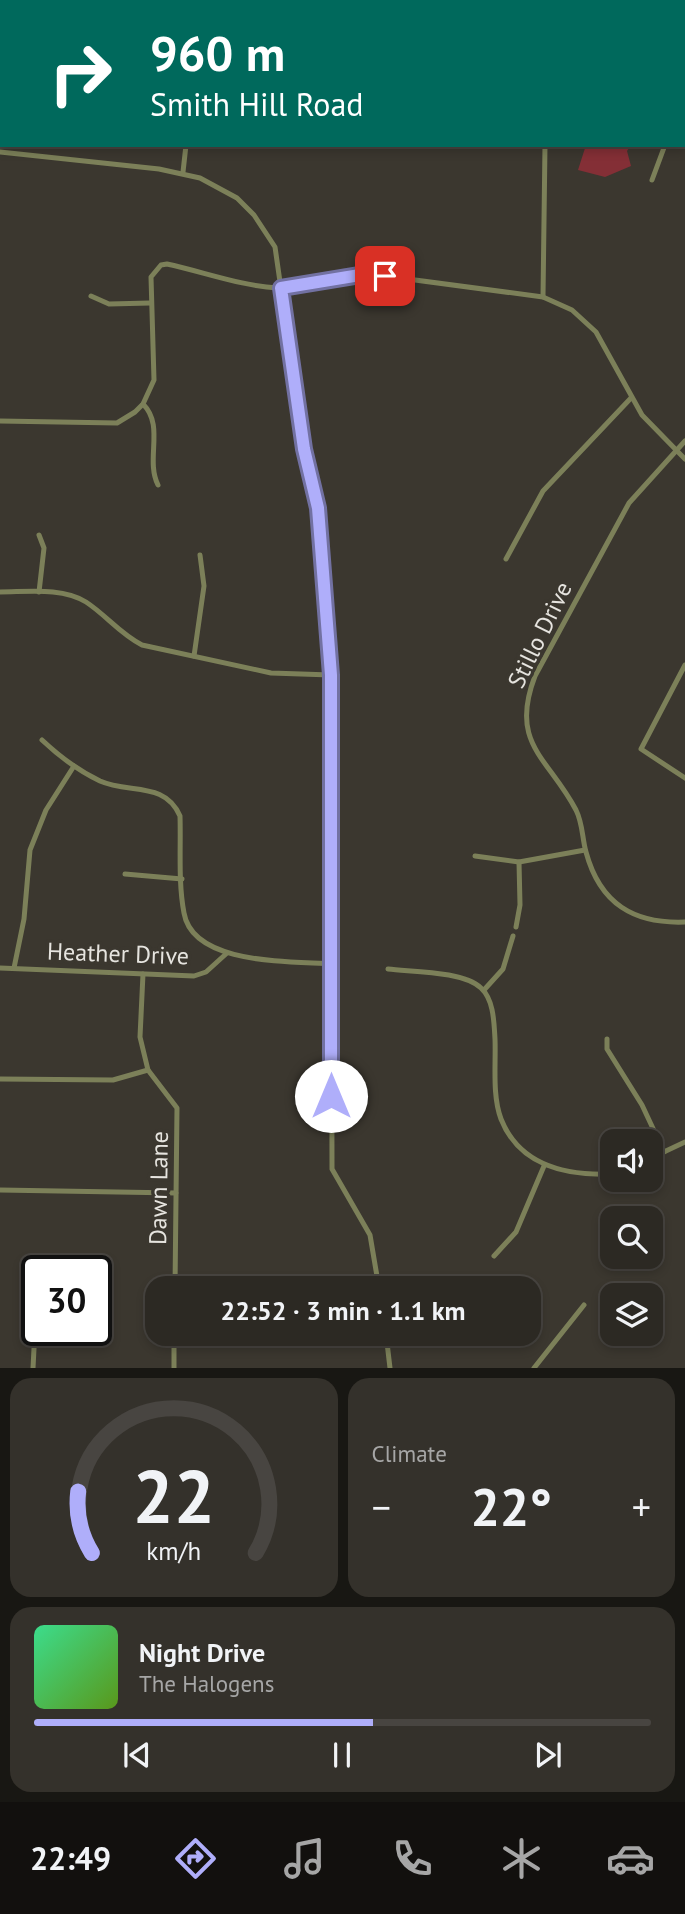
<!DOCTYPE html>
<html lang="en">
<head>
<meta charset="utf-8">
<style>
	:root { --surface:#2c2923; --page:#34312b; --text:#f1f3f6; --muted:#a6a6a6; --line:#484541; --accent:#afaefa }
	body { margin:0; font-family:"PT Sans",sans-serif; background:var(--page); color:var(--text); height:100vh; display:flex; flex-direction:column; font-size:26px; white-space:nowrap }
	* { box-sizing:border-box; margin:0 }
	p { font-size:23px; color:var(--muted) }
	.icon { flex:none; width:38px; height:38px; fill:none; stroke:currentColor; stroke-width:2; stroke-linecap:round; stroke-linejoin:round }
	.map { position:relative; height:1368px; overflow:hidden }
	.drawer { display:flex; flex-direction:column; gap:10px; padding:10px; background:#181713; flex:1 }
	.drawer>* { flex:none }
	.banner { position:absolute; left:0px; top:0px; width:686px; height:147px; box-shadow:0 4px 10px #0003,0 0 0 2px var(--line); background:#00695c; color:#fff; overflow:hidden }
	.controls { position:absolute; left:600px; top:1129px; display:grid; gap:14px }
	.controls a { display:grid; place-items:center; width:63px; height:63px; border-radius:14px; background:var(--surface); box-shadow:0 4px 10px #0003,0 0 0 2px var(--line); font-size:35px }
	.speed { position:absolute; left:21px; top:1255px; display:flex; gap:14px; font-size:35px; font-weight:700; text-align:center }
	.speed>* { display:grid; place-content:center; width:91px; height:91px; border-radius:50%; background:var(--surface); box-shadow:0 4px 10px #0003,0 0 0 2px var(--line); line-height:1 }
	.speed .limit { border:4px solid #111; border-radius:10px; background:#fff; color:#111 }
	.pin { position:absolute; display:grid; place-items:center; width:60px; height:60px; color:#fff; margin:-30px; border-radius:14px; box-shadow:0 4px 10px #0006 }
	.me { position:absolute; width:77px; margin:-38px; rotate:0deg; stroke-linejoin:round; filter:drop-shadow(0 0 5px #0008) }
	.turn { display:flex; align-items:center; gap:24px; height:147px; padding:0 35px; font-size:32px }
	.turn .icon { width:91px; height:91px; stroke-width:2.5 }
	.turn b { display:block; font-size:49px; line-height:60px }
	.big { font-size:52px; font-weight:700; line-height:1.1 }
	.drawer .widget { flex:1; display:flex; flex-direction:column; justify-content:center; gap:10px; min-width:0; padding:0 24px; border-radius:21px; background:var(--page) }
	.drawer .dial { align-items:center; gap:0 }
	.dial svg { height:182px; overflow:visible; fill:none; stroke:var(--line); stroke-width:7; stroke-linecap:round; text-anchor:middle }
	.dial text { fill:var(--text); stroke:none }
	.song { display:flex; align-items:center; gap:21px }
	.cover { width:84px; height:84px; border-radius:10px; background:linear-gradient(135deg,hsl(150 70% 55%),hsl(90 70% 35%)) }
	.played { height:7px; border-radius:4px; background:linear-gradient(90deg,var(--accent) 55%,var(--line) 55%) }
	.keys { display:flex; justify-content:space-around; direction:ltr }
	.heat { display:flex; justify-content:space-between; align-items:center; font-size:38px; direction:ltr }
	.drawer .tiles { flex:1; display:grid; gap:10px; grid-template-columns:1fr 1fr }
	.widget:last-child { grid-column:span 2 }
	.trip { position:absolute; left:145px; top:1276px; width:396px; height:70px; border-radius:21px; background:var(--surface); box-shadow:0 4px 10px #0003,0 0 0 2px var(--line); font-weight:700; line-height:70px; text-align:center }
	.tabs { display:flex; height:112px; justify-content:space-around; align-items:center; background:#12100e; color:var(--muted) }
	.tabs .icon { width:49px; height:49px }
	.tabs .selected { color:var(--accent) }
	.tabs b { font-size:32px; color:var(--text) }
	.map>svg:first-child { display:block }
	.green { fill:#842f36 }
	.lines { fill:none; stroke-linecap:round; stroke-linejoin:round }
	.minor { stroke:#7c8059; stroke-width:5 }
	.route-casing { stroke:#7271a2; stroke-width:18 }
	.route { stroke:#afaefa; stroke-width:12 }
	.labels { text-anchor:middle; stroke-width:7; stroke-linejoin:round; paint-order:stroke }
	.street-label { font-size:24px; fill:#e6e4df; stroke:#3b372f }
</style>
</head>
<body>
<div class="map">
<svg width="685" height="1368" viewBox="0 0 685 1368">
	<rect width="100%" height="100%" fill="#3b372f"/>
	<polygon class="green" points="586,145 631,145 627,151 631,166 605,177 578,170"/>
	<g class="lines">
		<g class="minor">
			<polyline points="39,2 39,0"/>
			<polyline points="272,2 272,0"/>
			<polyline points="547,2 547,0"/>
			<polyline points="679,2 679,0"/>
			<polyline points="0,109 2,104"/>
			<polyline points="684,112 685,112"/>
			<polyline points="0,152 159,169 200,178 237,198 254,215 275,247 304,449 318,508 331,675 332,1169 370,1235 379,1288"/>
			<polyline points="183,172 186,145"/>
			<polyline points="652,180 665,145"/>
			<polyline points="91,296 109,304 150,303"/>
			<polyline points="543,297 545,145"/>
			<path d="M143,404c22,22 2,55 15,81"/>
			<path d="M0,421l117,2 18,-11 8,-8 11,-24 -3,-103 10,-12 6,-1c37,8 74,22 111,24 35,1 71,-13 107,-12l158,21 29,13 24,22 46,83 43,44"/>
			<path d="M685,441l-56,62 -94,173c-26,68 13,81 41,134 7,14 6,28 10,42 14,52 48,72 99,70"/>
			<polyline points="506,559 543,491 631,398"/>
			<path d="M0,592c27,0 62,-5 86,10 20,13 34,32 56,43l129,28 60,2"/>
			<polyline points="39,592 44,548 39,535"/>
			<polyline points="194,656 204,586 200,555"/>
			<polyline points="685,665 641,749 685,778"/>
			<path d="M42,740c18,17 35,30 58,41 29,13 65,0 80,35 1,31 -2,66 4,97 9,53 110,48 149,51"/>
			<polyline points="475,856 519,862 585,850"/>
			<polyline points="125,874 182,879"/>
			<polyline points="516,927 520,905 519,862"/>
			<polyline points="0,968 194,976 206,972 227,953"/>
			<polyline points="14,968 24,919 30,850 46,810 74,766"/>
			<path d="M388,969c25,3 75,2 93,19 13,12 13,35 14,51 1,25 -3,56 6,80 19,48 66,57 111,55"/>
			<polyline points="143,974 140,1037 148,1070 177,1108 175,1288"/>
			<polyline points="484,990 503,969 513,936"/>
			<polyline points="607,1039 607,1049 642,1105 664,1152"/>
			<polyline points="0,1079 113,1080 148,1070"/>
			<polyline points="651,1158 685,1142"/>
			<polyline points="0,1190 176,1193"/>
			<polyline points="494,1256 516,1232 544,1166"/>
			<polyline points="386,1334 390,1368"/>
			<polyline points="33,1368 36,1310"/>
			<polyline points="174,1368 174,1334"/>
			<polyline points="534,1368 584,1305"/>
		</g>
	</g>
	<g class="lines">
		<g class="route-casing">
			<polyline id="route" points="331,1096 331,675 318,508 304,449 281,288 360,275 385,276"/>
		</g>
		<use href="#route" class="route"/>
	</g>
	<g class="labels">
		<g class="street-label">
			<text transform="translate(540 635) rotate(-64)" y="8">Stillo Drive</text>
			<text transform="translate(118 954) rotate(2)" y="8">Heather Drive</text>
			<text transform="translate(159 1188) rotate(-89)" y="8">Dawn Lane</text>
		</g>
	</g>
</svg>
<div class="controls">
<a><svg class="icon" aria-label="sound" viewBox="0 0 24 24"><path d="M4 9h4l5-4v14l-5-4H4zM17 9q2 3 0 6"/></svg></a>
<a><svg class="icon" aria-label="search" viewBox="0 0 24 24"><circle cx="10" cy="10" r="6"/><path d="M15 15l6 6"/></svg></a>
<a><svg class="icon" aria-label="layers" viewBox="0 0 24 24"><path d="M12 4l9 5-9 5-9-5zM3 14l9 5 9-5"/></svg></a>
</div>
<div class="speed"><div class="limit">30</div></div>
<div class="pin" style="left:385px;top:276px;background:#d93025"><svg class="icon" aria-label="arrive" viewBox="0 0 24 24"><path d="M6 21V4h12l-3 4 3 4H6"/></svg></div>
<svg class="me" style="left:331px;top:1096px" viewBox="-20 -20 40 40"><circle r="19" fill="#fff"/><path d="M0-13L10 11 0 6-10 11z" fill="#afaefa"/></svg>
<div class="trip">22:52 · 3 min · 1.1 km</div>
<div class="banner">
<div class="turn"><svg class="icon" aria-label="right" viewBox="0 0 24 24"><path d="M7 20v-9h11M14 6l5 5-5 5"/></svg><div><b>960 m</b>Smith Hill Road</div></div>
</div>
</div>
<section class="drawer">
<div class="tiles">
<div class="widget dial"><svg viewBox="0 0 100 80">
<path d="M14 69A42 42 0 1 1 86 69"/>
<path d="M14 69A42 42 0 0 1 8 42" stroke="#afaefa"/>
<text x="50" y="56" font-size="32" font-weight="700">22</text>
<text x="50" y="72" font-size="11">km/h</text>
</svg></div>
<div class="widget"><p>Climate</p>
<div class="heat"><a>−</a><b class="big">22°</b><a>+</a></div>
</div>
<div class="widget">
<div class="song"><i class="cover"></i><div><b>Night Drive</b><p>The Halogens</p></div></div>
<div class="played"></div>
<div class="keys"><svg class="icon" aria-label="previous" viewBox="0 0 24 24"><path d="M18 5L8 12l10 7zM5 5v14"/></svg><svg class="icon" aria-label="pause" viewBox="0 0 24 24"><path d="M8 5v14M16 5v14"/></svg><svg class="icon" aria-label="next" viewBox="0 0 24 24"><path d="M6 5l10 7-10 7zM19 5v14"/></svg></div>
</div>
</div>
</section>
<nav class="tabs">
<b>22:49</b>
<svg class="icon selected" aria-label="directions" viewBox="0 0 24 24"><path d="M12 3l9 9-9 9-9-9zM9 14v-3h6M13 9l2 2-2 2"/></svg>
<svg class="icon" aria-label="music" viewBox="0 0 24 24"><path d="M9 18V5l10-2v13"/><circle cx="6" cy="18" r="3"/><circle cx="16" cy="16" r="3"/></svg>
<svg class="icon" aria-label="phone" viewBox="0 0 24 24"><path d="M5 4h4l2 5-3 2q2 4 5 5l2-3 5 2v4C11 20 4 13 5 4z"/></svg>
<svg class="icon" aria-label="climate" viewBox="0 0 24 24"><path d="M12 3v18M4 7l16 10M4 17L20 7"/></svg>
<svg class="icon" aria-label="car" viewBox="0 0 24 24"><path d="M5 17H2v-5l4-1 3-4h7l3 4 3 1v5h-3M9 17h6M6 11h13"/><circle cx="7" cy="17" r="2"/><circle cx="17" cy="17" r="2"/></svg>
</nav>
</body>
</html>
